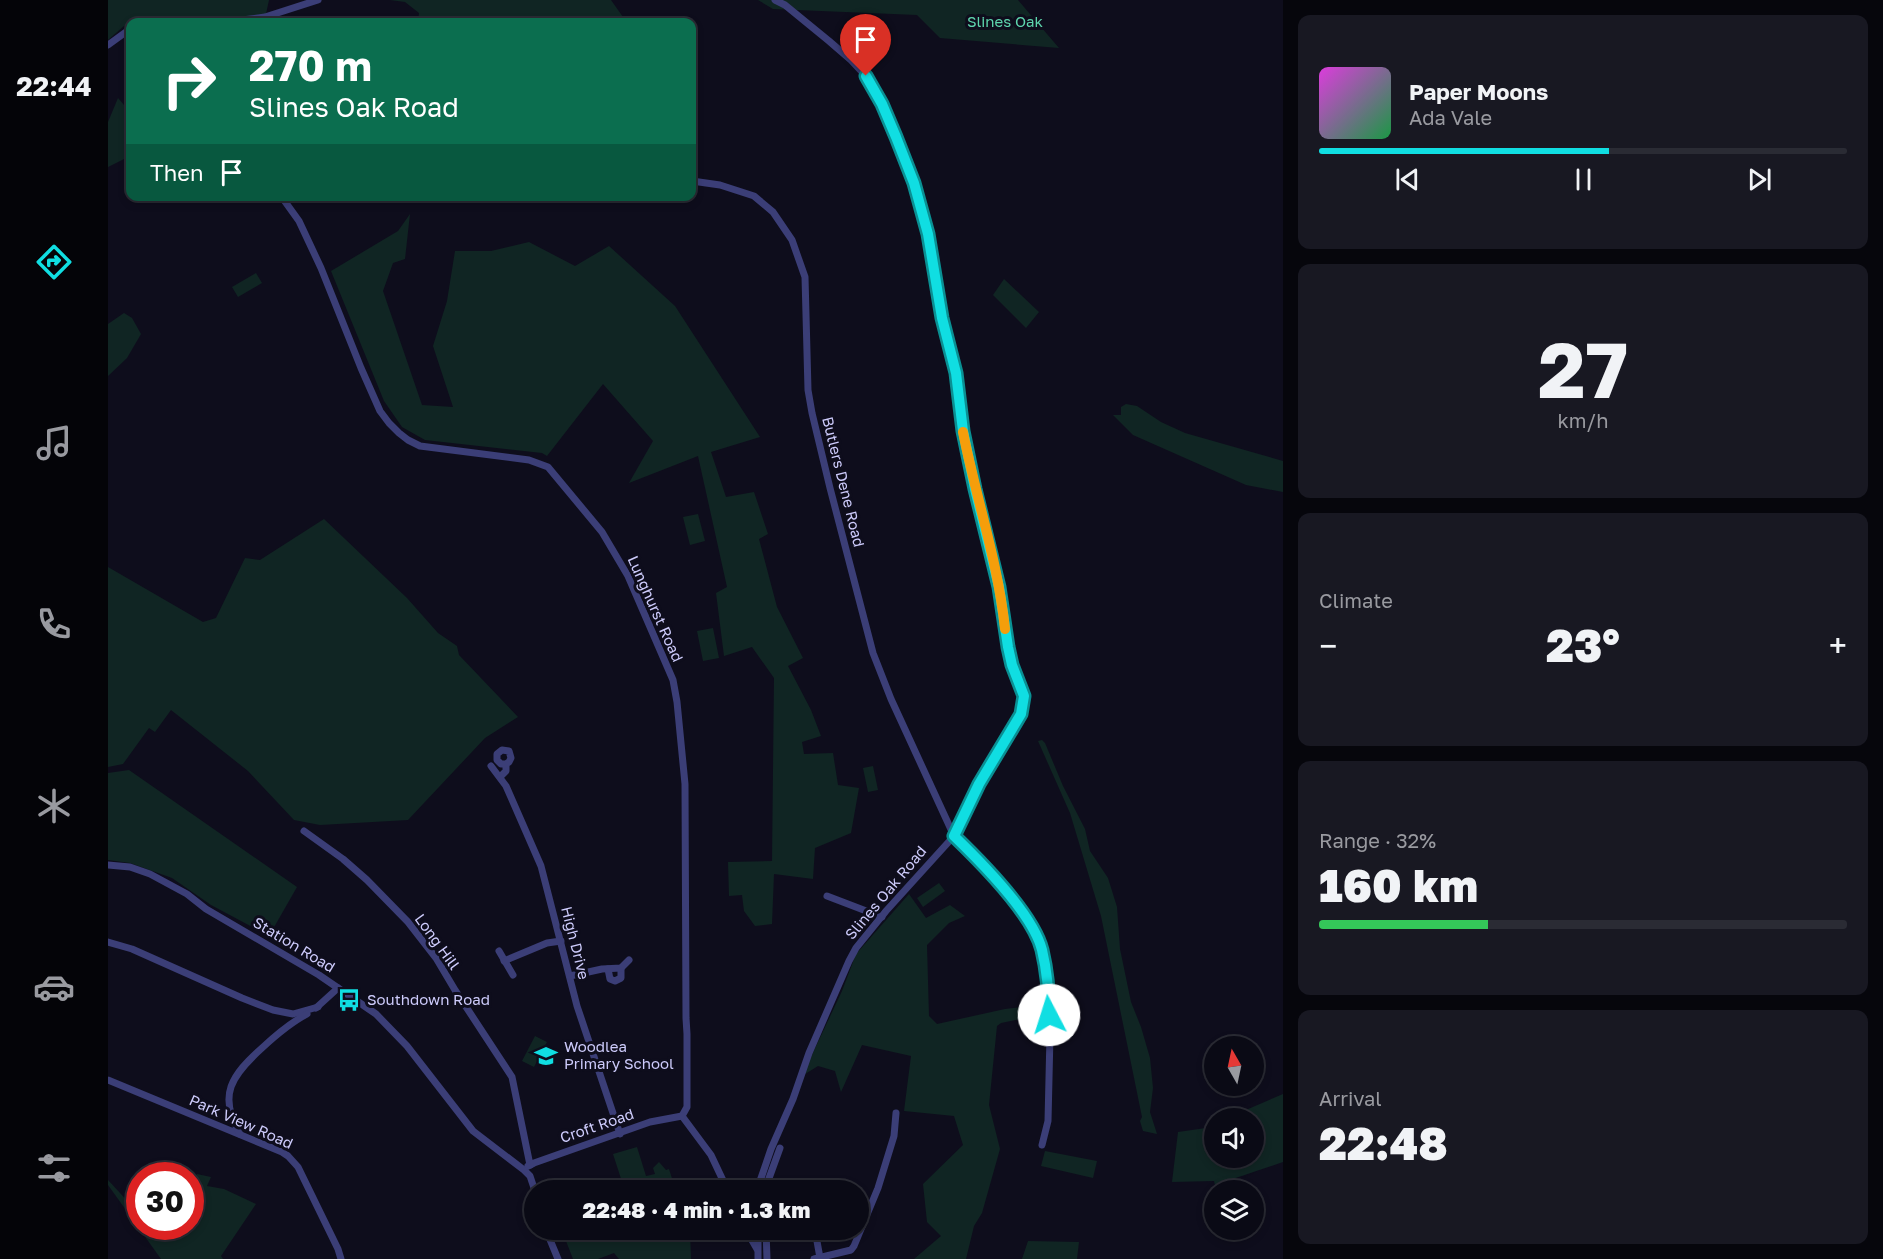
<!DOCTYPE html>
<html lang="en">
<head>
<meta charset="utf-8">
<style>
	:root { --surface:#0a0a15; --page:#181822; --text:#f1f3f6; --muted:#999aa0; --line:#2a2b34; --accent:#10dee2 }
	body { margin:0; font-family:"Golos Text",sans-serif; background:var(--page); color:var(--text); height:100vh; display:flex; flex-direction:column; font-size:22px; white-space:nowrap }
	* { box-sizing:border-box; margin:0 }
	p { font-size:20px; color:var(--muted) }
	.icon { flex:none; width:33px; height:33px; fill:none; stroke:currentColor; stroke-width:2; stroke-linecap:round; stroke-linejoin:round }
	.map { position:relative; flex:1; overflow:hidden }
	.side { display:flex; flex-direction:column; gap:15px; padding:15px; background:#06060c; width:600px }
	.side>* { flex:none }
	.top-card { position:absolute; left:18px; top:18px; width:570px; height:183px; border-radius:12px; box-shadow:0 3px 9px #0003,0 0 0 2px var(--line); background:#0b6e4f; color:#fff; overflow:hidden }
	.needle { width:39px; rotate:351deg }
	.tools { position:absolute; left:1096px; top:1036px; display:grid; gap:12px }
	.tools a { display:grid; place-items:center; width:60px; height:60px; border-radius:50%; background:var(--surface); box-shadow:0 3px 9px #0003,0 0 0 2px var(--line); font-size:30px }
	.speed { position:absolute; left:18px; top:1162px; display:flex; gap:12px; font-size:30px; font-weight:700; text-align:center }
	.speed>* { display:grid; place-content:center; width:78px; height:78px; border-radius:50%; background:var(--surface); box-shadow:0 3px 9px #0003,0 0 0 2px var(--line); line-height:1 }
	.speed .limit { border:9px solid #d22; background:#fff; color:#111 }
	.pin { position:absolute; display:grid; place-items:center; width:51px; height:51px; color:#fff; margin:-62px -26px; border-radius:50% 50% 50% 0; rotate:-45deg; box-shadow:0 0 6px #0007 }
	.pin .icon { rotate:45deg }
	.me { position:absolute; width:66px; margin:-33px; rotate:355deg; stroke-linejoin:round; filter:drop-shadow(0 0 4px #0008) }
	.turn { display:flex; align-items:center; gap:21px; height:126px; padding:0 24px; font-size:27px }
	.turn .icon { width:78px; height:78px; stroke-width:2.5 }
	.turn b { display:block; font-size:42px; line-height:51px }
	.then { display:flex; align-items:center; height:57px; padding:0 24px; background:#0003; gap:12px; font-size:22px }
	.big { font-size:45px; font-weight:800; line-height:1.1 }
	.side .tile { flex:1; display:flex; flex-direction:column; justify-content:center; gap:9px; min-width:0; padding:0 21px; border-radius:12px; background:var(--page) }
	.side .dial { align-items:center; gap:0 }
	.dial b { font-size:78px; line-height:1 }
	.song { display:flex; align-items:center; gap:18px }
	.cover { width:72px; height:72px; border-radius:9px; background:linear-gradient(135deg,hsl(300 70% 55%),hsl(140 70% 35%)) }
	.played { height:6px; border-radius:3px; background:linear-gradient(90deg,var(--accent) 55%,var(--line) 55%) }
	.keys { display:flex; justify-content:space-around; direction:ltr }
	.heat { display:flex; justify-content:space-between; align-items:center; font-size:33px; direction:ltr }
	.charge { height:9px; border-radius:4px; background:linear-gradient(90deg,#34c759 32%,var(--line) 0) }
	.trip { position:absolute; left:416px; top:1180px; width:345px; height:60px; border-radius:30px; background:var(--surface); box-shadow:0 3px 9px #0003,0 0 0 2px var(--line); font-weight:800; line-height:60px; text-align:center }
	main { display:flex; flex:1; min-height:0 }
	.menu { display:flex; flex-direction:column; width:108px; justify-content:space-around; align-items:center; background:#040408; color:var(--muted) }
	.menu .icon { width:42px; height:42px }
	.menu .active { color:var(--accent) }
	.menu b { font-size:27px; color:var(--text) }
	.map>svg:first-child { display:block }
	.green { fill:#102523 }
	.lines { fill:none; stroke-linecap:round; stroke-linejoin:round }
	.minor { stroke:#3b3e77; stroke-width:7 }
	.route-casing { stroke:#0a9093; stroke-width:15 }
	.route { stroke:#10dee2; stroke-width:10 }
	.slow { stroke:#f59e0b; stroke-width:10 }
	.labels { text-anchor:middle; stroke-width:6; stroke-linejoin:round; paint-order:stroke }
	.park-label { font-size:15px; fill:#5ed5ad; stroke:#0e0d1c }
	.street-label { font-size:15px; fill:#cdcbfb; stroke:#0e0d1c }
	.poi-label { font-size:15px; fill:#cdcbfb; stroke:#0e0d1c; text-anchor:start }
</style>
</head>
<body>
<main>
<nav class="menu">
<b>22:44</b>
<svg class="icon active" aria-label="directions" viewBox="0 0 24 24"><path d="M12 3l9 9-9 9-9-9zM9 14v-3h6M13 9l2 2-2 2"/></svg>
<svg class="icon" aria-label="music" viewBox="0 0 24 24"><path d="M9 18V5l10-2v13"/><circle cx="6" cy="18" r="3"/><circle cx="16" cy="16" r="3"/></svg>
<svg class="icon" aria-label="phone" viewBox="0 0 24 24"><path d="M5 4h4l2 5-3 2q2 4 5 5l2-3 5 2v4C11 20 4 13 5 4z"/></svg>
<svg class="icon" aria-label="climate" viewBox="0 0 24 24"><path d="M12 3v18M4 7l16 10M4 17L20 7"/></svg>
<svg class="icon" aria-label="car" viewBox="0 0 24 24"><path d="M5 17H2v-5l4-1 3-4h7l3 4 3 1v5h-3M9 17h6M6 11h13"/><circle cx="7" cy="17" r="2"/><circle cx="17" cy="17" r="2"/></svg>
<svg class="icon" aria-label="filters" viewBox="0 0 24 24"><path d="M4 7h16M4 17h16"/><circle cx="9" cy="7" r="2"/><circle cx="15" cy="17" r="2"/></svg>
</nav>
<div class="map">
<svg width="1175" height="1259" viewBox="0 0 1175 1259">
	<rect width="100%" height="100%" fill="#0e0d1c"/>
	<g class="green">
		<polygon points="0,0 161,0 158,14 121,19 52,18 22,22 22,24 16,26 0,40"/>
		<polygon points="282,0 503,0 515,17 516,22 310,22 311,13 297,2"/>
		<polygon points="650,0 910,0 951,48 832,38 809,15 665,9"/>
		<polygon points="10,98 22,112 22,156 0,167 0,122"/>
		<polygon points="302,214 297,259 285,263 275,291 314,405 345,407 325,346 339,301 347,251 383,251 421,242 467,266 501,246 567,306 652,437 603,452 618,497 646,492 660,534 651,539 669,607 695,658 680,666 703,710 713,736 694,742 696,754 725,753 730,785 751,788 743,833 707,848 705,879 666,874 664,924 647,926 636,911 634,895 621,896 620,862 664,861 666,678 644,647 616,656 608,593 619,587 590,456 521,483 545,441 495,384 439,456 434,453 317,440 294,427 276,401 223,271 290,231"/>
		<polygon points="148,273 154,283 130,297 124,287"/>
		<polygon points="896,279 931,312 918,328 885,295"/>
		<polygon points="16,313 24,318 33,334 19,358 0,376 0,324"/>
		<polygon points="1018,404 1029,406 1053,422 1077,433 1175,461 1175,492 1138,485 1025,435 1005,415 1013,415 1013,407"/>
		<polygon points="590,514 597,541 582,545 575,517"/>
		<polygon points="216,519 299,598 330,633 349,646 351,655 410,717 377,738 300,820 212,825 186,820 140,771 63,710 47,732 41,728 15,764 0,767 0,567 95,622 108,618 137,558 152,560"/>
		<polygon points="605,628 611,658 595,661 589,631"/>
		<polygon points="934,740 937,743 955,786 977,829 982,851 1000,878 1009,907 1012,949 1023,1002 1033,1027 1042,1058 1045,1088 1042,1112 1049,1134 1035,1131 1032,1121 1034,1117 993,916 962,813 930,741"/>
		<polygon points="765,766 770,790 760,792 755,768"/>
		<polygon points="21,770 189,887 161,936 103,905 64,878 22,863 0,860 0,773"/>
		<polygon points="831,883 837,891 815,907 809,898"/>
		<polygon points="801,894 818,918 842,905 857,916 841,923 819,945 821,1016 829,1024 897,1009 933,1005 933,1015 893,1023 889,1026 881,1105 892,1149 874,1213 866,1226 858,1259 806,1259 833,1236 819,1222 815,1184 855,1145 846,1116 796,1111 803,1056 754,1045 733,1092 727,1071 710,1066 694,1076 734,991 748,954"/>
		<polygon points="427,1036 439,1042 426,1067 414,1061"/>
		<polygon points="1175,1094 1175,1162 1107,1185 1106,1181 1064,1182 1070,1132 1098,1128 1107,1123 1107,1158 1146,1158 1146,1119 1117,1119"/>
		<polygon points="529,1147 538,1176 547,1174 545,1168 551,1162 558,1170 561,1169 568,1191 517,1191 505,1154"/>
		<polygon points="937,1151 989,1161 985,1178 933,1166"/>
		<path d="M89,1174l14,3 -4,9 17,3 32,15 -35,52 2,3h-62l-53,-74v-5c10,11 32,32 32,47h3l9,13 9,-13h29l1,-43z"/>
		<polygon points="488,1230 582,1230 583,1259 511,1259 506,1253 490,1259 465,1259 458,1241"/>
		<polygon points="920,1241 971,1242 969,1259 914,1259"/>
	</g>
	<g class="lines">
		<g class="minor">
			<polyline points="118,22 157,17 210,0"/>
			<polyline points="0,45 22,29"/>
			<polyline points="584,181 612,185 646,196 665,212 684,240 697,277 700,390 704,413 722,488 765,653 783,699 846,836 895,888 923,926 934,948 939,987 942,1035 940,1121 934,1145"/>
			<polyline points="173,196 191,221 213,268 253,368 272,411 281,423 291,433 300,440 312,446 421,460 440,467 494,532 520,576 565,680 569,702 577,784 578,1018 579,1034 579,1107 574,1116 603,1155 620,1191"/>
			<polyline points="383,766 398,786 433,866 469,1006 512,1134"/>
			<polyline points="392,777 398,771 398,764 401,762 403,758 401,751 394,750 389,754 389,760 393,764 398,764"/>
			<polyline points="196,831 235,859 259,880 300,922 328,958 347,990 404,1077 422,1165"/>
			<polyline points="0,865 22,867 42,874 79,894 98,909 211,975 268,1014 299,1046 365,1131 416,1170 422,1176 427,1191"/>
			<polyline points="719,896 774,917"/>
			<polyline points="0,942 24,949 134,998 165,1010 185,1014 210,1007"/>
			<polyline points="391,951 405,975"/>
			<polyline points="396,961 439,943 453,941"/>
			<polyline points="500,969 502,979 507,981 513,978 513,968"/>
			<polyline points="462,976 494,969 513,968 521,960"/>
			<polyline points="208,1008 230,988"/>
			<polyline points="0,1080 174,1152 180,1156 190,1167 230,1249 233,1259"/>
			<path d="M132,1134c-23,-39 -8,-59 22,-86 14,-13 28,-25 45,-34"/>
			<polyline points="420,1166 426,1163 542,1122 574,1116"/>
			<polyline points="715,1184 716,1191"/>
			<polyline points="651,1191 651,1184 663,1149 685,1099 701,1053 741,961 748,948 778,911 846,836 871,785 913,714 916,696 904,665 900,647 891,587 858,445 848,373 834,318 820,234 806,183 774,104 758,76 743,60 721,41 677,5 667,0"/>
			<polyline points="658,1191 660,1181 672,1148"/>
			<polyline points="438,1230 450,1259"/>
			<polyline points="638,1230 649,1249"/>
			<polyline points="658,1230 659,1259"/>
			<polyline points="707,1230 712,1258"/>
			<polyline points="650,1259 650,1230"/>
			<polyline points="706,1259 743,1250 746,1246 770,1188 786,1136 788,1113"/>
		</g>
	</g>
	<g class="lines">
		<g class="route-casing">
			<path id="route" d="M758,76l16,28 14,33 18,46 14,51 14,84 14,55 7,58 12,58 24,98 9,60 4,18 12,31 -3,18 -42,70 -25,52c27,26 79,78 88,114 5,21 7,44 7,65"/>
		</g>
		<use href="#route" class="route"/>
		<path class="slow" d="M855,432c13,66 35,130 42,197"/>
	</g>
	<defs>
		<g id="bus-bare" transform="scale(1.8)"><path d="M-5-6H5V4H4V6H2V4H-2V6H-4V4H-5ZM-3.5-4V0h7V-4ZM-3.5 1.2v1.5H-2V1.2ZM2 1.2v1.5H3.5V1.2Z" fill="#10dee2" stroke="#0e0d1c" stroke-width="2.5" paint-order="stroke"/></g>
		<g id="school-bare" transform="scale(1.8)"><path d="M0-5L7-2L0 1L-7-2ZM-4 1L0 2.5L4 1V4Q0 6-4 4Z" fill="#10dee2" stroke="#0e0d1c" stroke-width="2.5" paint-order="stroke"/></g>
	</defs>
	<g fill-rule="evenodd">
		<use href="#bus-bare" x="241" y="1000"/>
		<use href="#school-bare" x="438" y="1056"/>
	</g>
	<g class="labels">
		<g class="park-label">
			<text x="897" y="27">Slines Oak</text>
		</g>
		<g class="street-label">
			<text transform="translate(735 482) rotate(76)" y="5">Butlers Dene Road</text>
			<text transform="translate(547 609) rotate(66)" y="5">Lunghurst Road</text>
			<text transform="translate(778 893) rotate(-50)" y="5">Slines Oak Road</text>
			<text transform="translate(329 942) rotate(54)" y="5">Long Hill</text>
			<text transform="translate(467 943) rotate(76)" y="5">High Drive</text>
			<text transform="translate(186 945) rotate(31)" y="5">Station Road</text>
			<text transform="translate(133 1122) rotate(24)" y="5">Park View Road</text>
			<text transform="translate(489 1126) rotate(-19)" y="5">Croft Road</text>
		</g>
		<g class="poi-label">
			<text x="259" y="1005">Southdown Road</text>
			<text x="456" y="1052">Woodlea<tspan x="456" dy="17">Primary School</tspan></text>
		</g>
	</g>
</svg>
<div class="tools">
<a><svg class="needle" viewBox="-14 -14 28 28"><path d="M0-13l5 13h-10z" fill="#e53935"/><path d="M0 13l5-13h-10z" fill="#999aa0"/></svg></a>
<a><svg class="icon" aria-label="sound" viewBox="0 0 24 24"><path d="M4 9h4l5-4v14l-5-4H4zM17 9q2 3 0 6"/></svg></a>
<a><svg class="icon" aria-label="layers" viewBox="0 0 24 24"><path d="M12 4l9 5-9 5-9-5zM3 14l9 5 9-5"/></svg></a>
</div>
<div class="speed"><div class="limit">30</div></div>
<div class="pin" style="left:758px;top:76px;background:#d93025"><svg class="icon" aria-label="arrive" viewBox="0 0 24 24"><path d="M6 21V4h12l-3 4 3 4H6"/></svg></div>
<svg class="me" style="left:941px;top:1015px" viewBox="-20 -20 40 40"><circle r="19" fill="#fff"/><path d="M0-13L10 11 0 6-10 11z" fill="#10dee2"/></svg>
<div class="trip">22:48 · 4 min · 1.3 km</div>
<div class="top-card">
<div class="turn"><svg class="icon" aria-label="right" viewBox="0 0 24 24"><path d="M7 20v-9h11M14 6l5 5-5 5"/></svg><div><b>270 m</b>Slines Oak Road</div></div>
<div class="then">Then<svg class="icon" aria-label="arrive" viewBox="0 0 24 24"><path d="M6 21V4h12l-3 4 3 4H6"/></svg></div>
</div>
</div>
<section class="side">
<div class="tile">
<div class="song"><i class="cover"></i><div><b>Paper Moons</b><p>Ada Vale</p></div></div>
<div class="played"></div>
<div class="keys"><svg class="icon" aria-label="previous" viewBox="0 0 24 24"><path d="M18 5L8 12l10 7zM5 5v14"/></svg><svg class="icon" aria-label="pause" viewBox="0 0 24 24"><path d="M8 5v14M16 5v14"/></svg><svg class="icon" aria-label="next" viewBox="0 0 24 24"><path d="M6 5l10 7-10 7zM19 5v14"/></svg></div>
</div>
<div class="tile dial"><b>27</b><p>km/h</p></div>
<div class="tile"><p>Climate</p>
<div class="heat"><a>−</a><b class="big">23°</b><a>+</a></div>
</div>
<div class="tile"><p>Range · 32%</p><b class="big">160 km</b><div class="charge"></div></div>
<div class="tile"><p>Arrival</p><b class="big">22:48</b></div>
</section>
</main>
</body>
</html>
